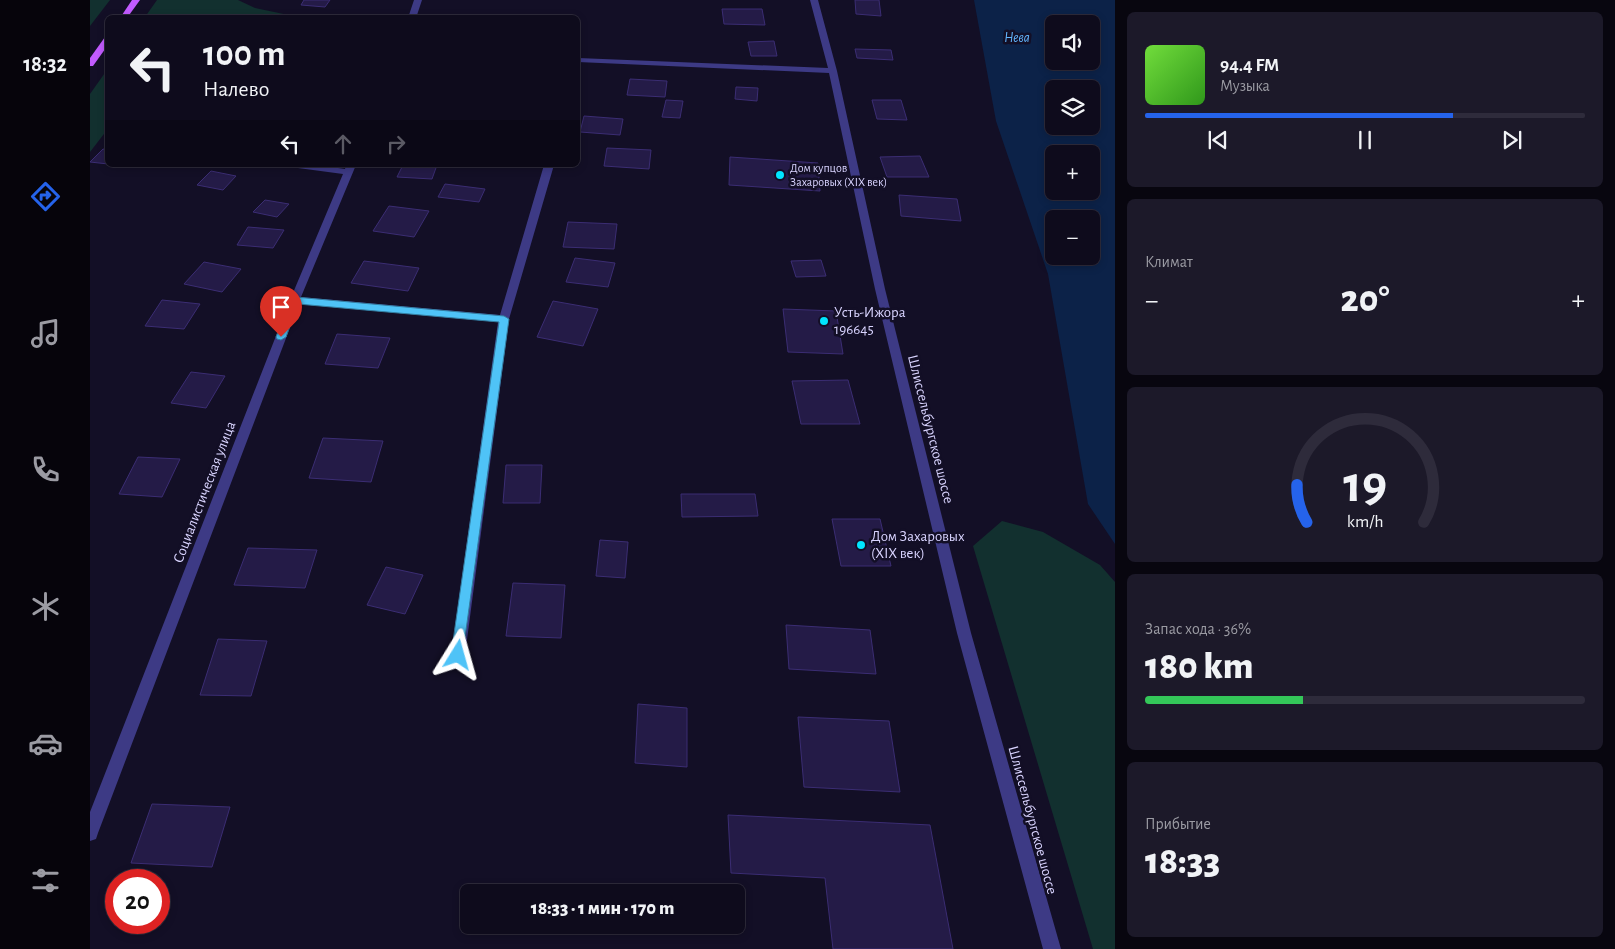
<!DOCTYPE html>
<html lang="ru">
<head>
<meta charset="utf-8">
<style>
	:root { --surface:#0e0b1c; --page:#1c1929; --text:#f1f3f6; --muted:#9b9ba3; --line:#2e2b3b; --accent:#2563eb }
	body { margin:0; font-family:"Alegreya Sans",sans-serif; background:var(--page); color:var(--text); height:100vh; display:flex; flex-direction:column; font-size:19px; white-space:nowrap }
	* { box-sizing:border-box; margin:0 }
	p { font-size:16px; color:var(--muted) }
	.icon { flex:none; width:28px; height:28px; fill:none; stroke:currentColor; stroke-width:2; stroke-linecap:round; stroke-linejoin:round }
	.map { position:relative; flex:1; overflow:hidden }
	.side { display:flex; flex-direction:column; gap:12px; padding:12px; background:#08060f; width:500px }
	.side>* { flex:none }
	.top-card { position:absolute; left:15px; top:15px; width:475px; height:152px; border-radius:8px; box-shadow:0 2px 8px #0003,0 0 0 1px var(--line); background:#0e0b1c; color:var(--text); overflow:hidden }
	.buttons { position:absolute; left:955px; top:15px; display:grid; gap:10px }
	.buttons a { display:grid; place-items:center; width:55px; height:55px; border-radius:8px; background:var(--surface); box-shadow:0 2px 8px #0003,0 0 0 1px var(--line); font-size:25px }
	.speed { position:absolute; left:15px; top:869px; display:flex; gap:10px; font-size:25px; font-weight:700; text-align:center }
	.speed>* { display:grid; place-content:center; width:65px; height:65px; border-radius:50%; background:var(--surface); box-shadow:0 2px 8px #0003,0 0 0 1px var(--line); line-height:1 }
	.speed .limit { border:8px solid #d22; background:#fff; color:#111 }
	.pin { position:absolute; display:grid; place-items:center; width:42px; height:42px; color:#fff; margin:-51px -21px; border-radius:50% 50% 50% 0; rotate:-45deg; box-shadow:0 0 5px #0007 }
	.pin .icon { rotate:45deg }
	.me { position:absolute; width:55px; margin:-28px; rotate:8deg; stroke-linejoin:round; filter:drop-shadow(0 0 4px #0008) }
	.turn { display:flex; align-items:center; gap:18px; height:105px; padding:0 15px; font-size:22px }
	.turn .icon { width:65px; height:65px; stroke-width:2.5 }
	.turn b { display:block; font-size:35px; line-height:42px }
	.lanes { display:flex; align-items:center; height:48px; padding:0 15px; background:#0003; justify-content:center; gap:25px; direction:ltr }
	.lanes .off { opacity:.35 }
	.big { font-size:38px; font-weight:800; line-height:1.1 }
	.side .tile { flex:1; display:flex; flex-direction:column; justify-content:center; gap:8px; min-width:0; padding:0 18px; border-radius:8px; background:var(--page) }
	.side .dial { align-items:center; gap:0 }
	.dial svg { height:130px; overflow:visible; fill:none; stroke:var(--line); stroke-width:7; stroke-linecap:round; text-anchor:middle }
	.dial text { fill:var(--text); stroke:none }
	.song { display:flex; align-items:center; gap:15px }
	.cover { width:60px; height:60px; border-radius:8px; background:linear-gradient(135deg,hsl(100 70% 55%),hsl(110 70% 35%)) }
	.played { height:5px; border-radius:2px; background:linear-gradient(90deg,var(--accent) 70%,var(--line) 70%) }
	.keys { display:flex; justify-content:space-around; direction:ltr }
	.heat { display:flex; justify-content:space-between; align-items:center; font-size:28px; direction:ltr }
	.charge { height:8px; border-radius:4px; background:linear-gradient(90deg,#34c759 36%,var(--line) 0) }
	.trip { position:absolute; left:370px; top:884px; width:285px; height:50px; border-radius:8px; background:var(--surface); box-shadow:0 2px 8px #0003,0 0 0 1px var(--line); font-weight:800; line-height:50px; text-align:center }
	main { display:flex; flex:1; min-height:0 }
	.dock { display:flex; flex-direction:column; width:90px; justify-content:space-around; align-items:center; background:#06040b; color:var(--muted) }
	.dock .icon { width:35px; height:35px }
	.dock .on { color:var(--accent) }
	.dock b { font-size:22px; color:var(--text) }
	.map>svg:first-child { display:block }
	.green { fill:#12302f }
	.water { fill:#0c2248; fill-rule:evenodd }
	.building { fill:#241b47; stroke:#3b2d73 }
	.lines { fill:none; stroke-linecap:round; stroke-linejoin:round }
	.minor { fill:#3d3a85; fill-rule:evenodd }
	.major { fill:#c25bff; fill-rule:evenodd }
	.route { fill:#4fc3f7; stroke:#337fa1 }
	.poi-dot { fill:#00e5ff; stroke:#130f26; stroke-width:2 }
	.labels { text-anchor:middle; stroke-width:5; stroke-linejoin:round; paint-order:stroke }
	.far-poi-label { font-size:12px; fill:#d9d4ff; stroke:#130f26; text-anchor:start }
	.far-water-label { font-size:14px; font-style:italic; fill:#62b6ff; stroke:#130f26 }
	.poi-label { font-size:15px; fill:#d9d4ff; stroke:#130f26; text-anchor:start }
	.street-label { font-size:15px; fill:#d9d4ff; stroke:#130f26 }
</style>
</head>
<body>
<main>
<nav class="dock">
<b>18:32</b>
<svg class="icon on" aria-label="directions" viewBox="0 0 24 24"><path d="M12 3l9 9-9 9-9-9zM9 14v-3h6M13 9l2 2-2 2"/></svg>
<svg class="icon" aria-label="music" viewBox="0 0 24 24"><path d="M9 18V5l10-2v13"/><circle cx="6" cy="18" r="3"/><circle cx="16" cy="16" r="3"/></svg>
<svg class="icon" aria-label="phone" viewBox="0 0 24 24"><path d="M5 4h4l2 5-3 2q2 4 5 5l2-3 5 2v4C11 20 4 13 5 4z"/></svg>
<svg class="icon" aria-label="climate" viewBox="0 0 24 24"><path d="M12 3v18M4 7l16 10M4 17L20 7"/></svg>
<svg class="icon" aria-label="car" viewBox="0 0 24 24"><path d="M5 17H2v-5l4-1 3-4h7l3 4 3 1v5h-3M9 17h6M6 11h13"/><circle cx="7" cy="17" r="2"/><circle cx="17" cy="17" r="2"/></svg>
<svg class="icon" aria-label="filters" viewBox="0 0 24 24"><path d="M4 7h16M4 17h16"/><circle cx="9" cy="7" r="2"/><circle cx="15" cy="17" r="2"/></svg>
</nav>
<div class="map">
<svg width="1025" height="949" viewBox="0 0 1025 949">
	<rect width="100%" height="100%" fill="#130f26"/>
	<g class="green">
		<polygon points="0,0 20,0 0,26"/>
		<polygon points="67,0 148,0 165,8 208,17 55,17"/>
		<polygon points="17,70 17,130 0,152 0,94"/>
		<polygon points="912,521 953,532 1010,565 1025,582 1025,949 1003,949 883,546"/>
	</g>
	<path class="water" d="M884,0h141v544l-27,-40 -40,-230 -52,-153zM964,24h37v37h-37zM964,89h37v37h-37zM964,154h37v37h-37zM964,219h37v37h-37z"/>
	<g class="building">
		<polygon points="214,0 240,0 235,7 211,5"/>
		<polygon points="765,0 789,0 791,16 766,14"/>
		<polygon points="632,9 672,9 675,25 634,24"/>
		<polygon points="684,41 687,56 661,56 658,42"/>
		<polygon points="765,49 801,50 803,60 767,58"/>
		<polygon points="540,79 577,81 575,97 537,95"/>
		<polygon points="646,87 668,88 667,101 645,99"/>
		<polygon points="576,100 593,101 590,118 572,117"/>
		<polygon points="782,100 811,100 817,120 787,119"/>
		<polygon points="494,116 533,119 530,135 490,132"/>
		<polygon points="517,148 561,150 559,169 514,166"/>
		<polygon points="13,149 18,150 18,164 0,162"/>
		<polygon points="830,156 839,177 797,177 790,157"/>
		<polygon points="640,157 728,163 730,191 639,185"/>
		<polygon points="313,165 347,165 342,179 307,177"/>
		<polygon points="121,171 146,176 133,190 107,185"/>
		<polygon points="355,184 395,189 389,202 348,197"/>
		<polygon points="809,195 867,199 871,221 811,216"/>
		<polygon points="175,200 199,204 187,217 163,212"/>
		<polygon points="299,206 339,211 324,237 283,231"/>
		<polygon points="478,222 527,224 524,249 473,247"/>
		<polygon points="158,227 194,230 183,248 147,245"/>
		<polygon points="485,258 525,263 518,287 476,282"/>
		<polygon points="731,260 736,276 706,277 701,261"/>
		<polygon points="274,261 329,268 318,291 261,283"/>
		<polygon points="114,262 151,269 132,292 94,284"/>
		<polygon points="72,300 110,304 94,329 55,326"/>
		<polygon points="463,301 508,309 493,346 447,337"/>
		<polygon points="693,309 746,311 753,354 698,352"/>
		<polygon points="247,334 300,338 288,368 235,364"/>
		<polygon points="101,372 135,376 116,408 81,403"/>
		<polygon points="758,380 770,424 711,424 702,381"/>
		<polygon points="233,438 293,441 281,482 219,478"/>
		<polygon points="48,457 90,459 72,497 29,494"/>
		<polygon points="416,465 452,465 450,503 413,503"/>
		<polygon points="591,494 665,494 668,516 592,517"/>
		<polygon points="742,519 790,519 801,566 751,566"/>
		<polygon points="510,540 538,542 535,578 506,576"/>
		<polygon points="158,548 227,550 215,588 144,585"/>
		<polygon points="296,567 333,575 315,614 277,605"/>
		<polygon points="423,583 475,585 471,638 416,636"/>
		<polygon points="696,625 780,630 786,674 699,669"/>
		<polygon points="128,639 177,641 161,696 110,695"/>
		<polygon points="548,704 597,708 597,767 545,763"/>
		<polygon points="708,717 799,721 810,792 714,787"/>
		<polygon points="62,804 140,807 122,867 41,863"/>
		<polygon points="638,815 840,825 863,949 743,949 735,878 641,873"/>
	</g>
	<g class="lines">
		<g class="minor">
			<polygon points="324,0 332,0 326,18 318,18"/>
			<polygon points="720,0 728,0 747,71 795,289 881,633 971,949 953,949 867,633 785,289 739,73 488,62 488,58 738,68"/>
			<polygon points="203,165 227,165 255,169 256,165 266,165 211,297 410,315 454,165 464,165 419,319 375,655 373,660 368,662 363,660 361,655 408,322 209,304 8,833 6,839 0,841 0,812 200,300 253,174 208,168"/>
		</g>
		<g class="major">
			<polygon points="42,0 50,0 37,18 30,18"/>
			<polygon points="15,37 18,37 18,45 3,66 0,66 0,58"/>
		</g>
	</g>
	<polygon class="route" points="205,297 414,316 419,319 372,659 368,661 363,659 361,655 409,322 208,304 196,337 191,340 187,339 186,337 200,300"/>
	<g class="poi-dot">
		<circle cx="690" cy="175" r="5"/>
		<circle cx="734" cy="321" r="5"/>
		<circle cx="771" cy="545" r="5"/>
	</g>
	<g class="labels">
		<g class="far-poi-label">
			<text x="700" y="172">Дом купцов<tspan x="700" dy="14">Захаровых (XIX век)</tspan></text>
		</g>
		<g class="far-water-label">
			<text x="927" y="42">Нева</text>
		</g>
		<g class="poi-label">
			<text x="744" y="317">Усть-Ижора<tspan x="744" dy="17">196645</tspan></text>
			<text x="781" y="541">Дом Захаровых<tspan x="781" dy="17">(XIX век)</tspan></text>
		</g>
		<g class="street-label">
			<text transform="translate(841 429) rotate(76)" y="5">Шлиссельбургское шоссе</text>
			<text transform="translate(114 492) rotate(-69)" y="5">Социалистическая улица</text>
			<text transform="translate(943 820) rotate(75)" y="5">Шлиссельбургское шоссе</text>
		</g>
	</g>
</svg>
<div class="buttons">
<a><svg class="icon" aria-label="sound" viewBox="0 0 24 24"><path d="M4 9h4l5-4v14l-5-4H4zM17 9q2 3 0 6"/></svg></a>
<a><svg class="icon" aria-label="layers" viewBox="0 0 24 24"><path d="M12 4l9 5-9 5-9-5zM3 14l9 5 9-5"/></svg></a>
<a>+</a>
<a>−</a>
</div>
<div class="speed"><div class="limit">20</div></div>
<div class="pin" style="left:191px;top:337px;background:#d93025"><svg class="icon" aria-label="arrive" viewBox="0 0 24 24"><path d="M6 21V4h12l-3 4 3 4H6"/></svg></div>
<svg class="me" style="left:368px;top:655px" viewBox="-20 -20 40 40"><path d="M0-17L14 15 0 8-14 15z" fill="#4fc3f7" stroke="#fff" stroke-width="4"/></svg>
<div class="trip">18:33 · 1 мин · 170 m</div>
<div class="top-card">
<div class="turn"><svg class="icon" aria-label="left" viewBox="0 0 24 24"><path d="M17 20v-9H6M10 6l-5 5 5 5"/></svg><div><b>100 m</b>Налево</div></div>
<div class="lanes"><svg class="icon" aria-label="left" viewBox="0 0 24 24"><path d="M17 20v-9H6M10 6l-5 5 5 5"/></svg><svg class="icon off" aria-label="ahead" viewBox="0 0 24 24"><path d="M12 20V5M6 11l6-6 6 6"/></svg><svg class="icon off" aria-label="right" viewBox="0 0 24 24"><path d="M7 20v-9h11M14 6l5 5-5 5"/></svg></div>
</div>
</div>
<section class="side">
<div class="tile">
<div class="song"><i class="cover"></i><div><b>94.4 FM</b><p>Музыка</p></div></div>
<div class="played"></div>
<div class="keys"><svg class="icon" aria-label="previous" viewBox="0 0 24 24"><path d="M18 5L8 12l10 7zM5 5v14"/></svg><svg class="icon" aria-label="pause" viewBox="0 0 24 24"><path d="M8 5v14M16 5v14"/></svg><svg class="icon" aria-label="next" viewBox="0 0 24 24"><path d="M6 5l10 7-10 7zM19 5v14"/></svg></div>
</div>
<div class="tile"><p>Климат</p>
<div class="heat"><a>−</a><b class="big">20°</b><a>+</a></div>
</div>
<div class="tile dial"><svg viewBox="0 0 100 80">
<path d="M14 69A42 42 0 1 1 86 69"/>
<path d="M14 69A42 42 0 0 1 8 46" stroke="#2563eb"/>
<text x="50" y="56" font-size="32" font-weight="700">19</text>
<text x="50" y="72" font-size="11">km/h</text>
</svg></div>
<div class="tile"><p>Запас хода · 36%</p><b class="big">180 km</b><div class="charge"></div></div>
<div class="tile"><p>Прибытие</p><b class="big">18:33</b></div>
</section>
</main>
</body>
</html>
